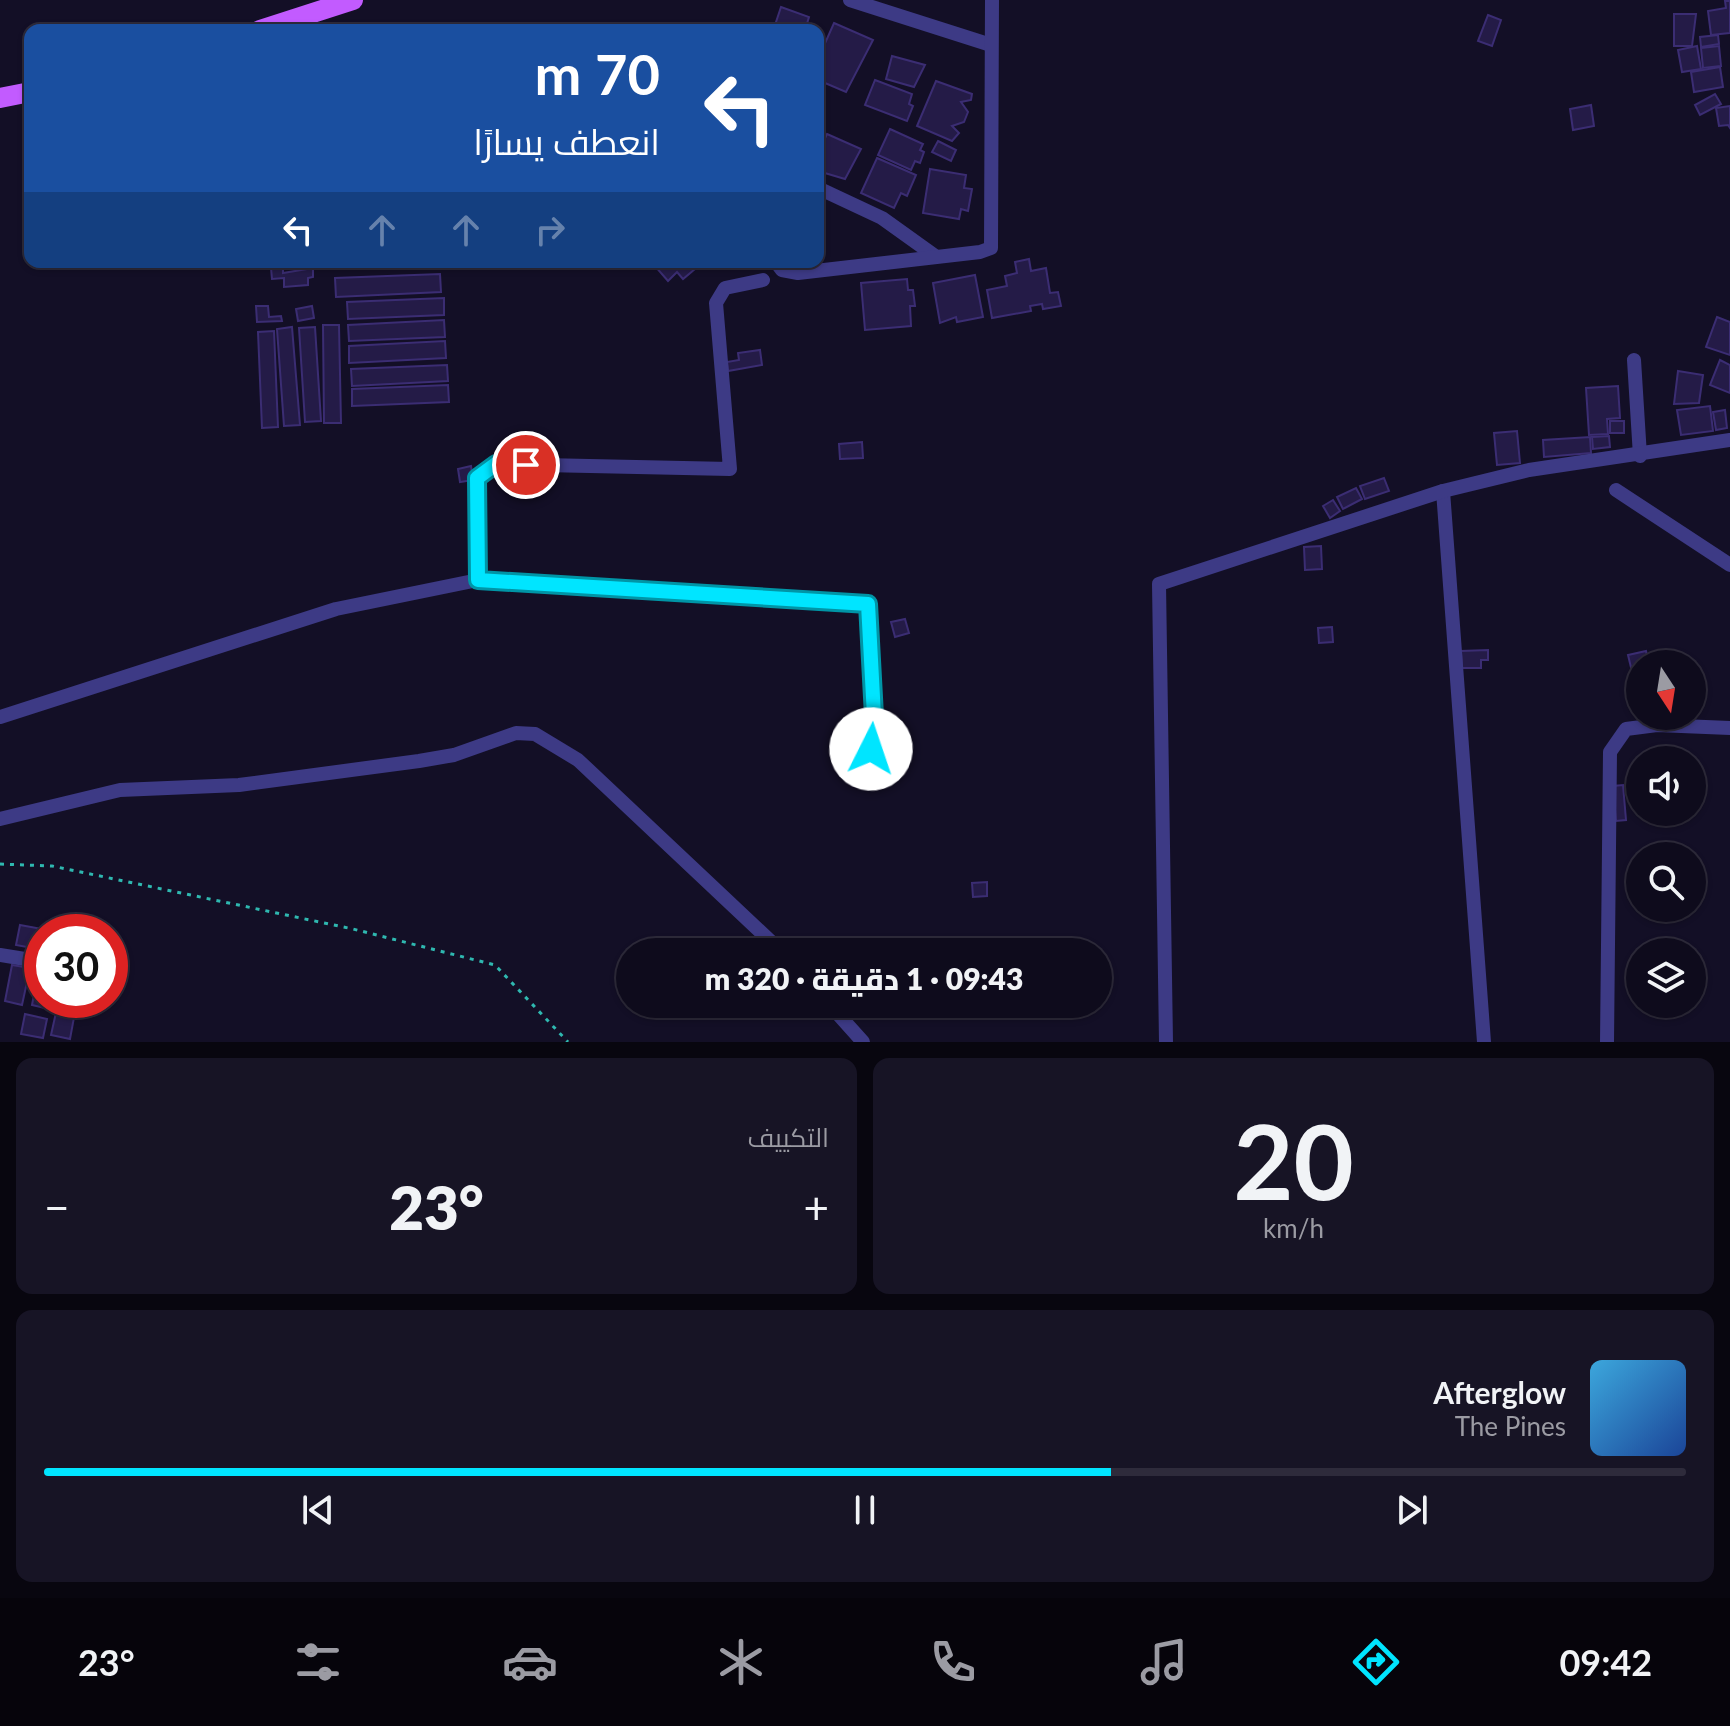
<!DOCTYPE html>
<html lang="ar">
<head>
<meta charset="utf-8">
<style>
	:root { --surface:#0e0b1c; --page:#171425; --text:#f1f3f6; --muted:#9b9ba3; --line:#2e2b3b; --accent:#00e5ff }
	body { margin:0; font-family:Lato,Cairo,sans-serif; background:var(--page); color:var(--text); direction:rtl; height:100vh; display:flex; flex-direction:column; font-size:30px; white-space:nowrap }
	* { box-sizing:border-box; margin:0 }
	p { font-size:26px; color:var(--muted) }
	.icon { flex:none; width:44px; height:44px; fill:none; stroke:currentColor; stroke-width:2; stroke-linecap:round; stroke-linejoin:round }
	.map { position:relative; height:1042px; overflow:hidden; direction:ltr }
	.sheet { display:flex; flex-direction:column; gap:16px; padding:16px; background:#08060f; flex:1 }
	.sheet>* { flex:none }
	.banner { position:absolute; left:24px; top:24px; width:800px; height:244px; border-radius:16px; box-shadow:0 2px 6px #0004,0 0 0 2px var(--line); direction:rtl; background:#1a4fa0; color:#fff; overflow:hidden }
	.needle { width:52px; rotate:168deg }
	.tools { position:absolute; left:1626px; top:650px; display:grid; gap:16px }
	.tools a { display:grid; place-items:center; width:80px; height:80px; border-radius:50%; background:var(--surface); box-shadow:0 2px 6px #0004,0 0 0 2px var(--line); font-size:40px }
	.speed { position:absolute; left:24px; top:914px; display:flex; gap:16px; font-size:40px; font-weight:700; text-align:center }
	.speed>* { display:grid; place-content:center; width:104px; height:104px; border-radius:50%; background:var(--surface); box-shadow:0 2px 6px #0004,0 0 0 2px var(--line); line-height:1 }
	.speed .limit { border:12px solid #d22; background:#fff; color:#111 }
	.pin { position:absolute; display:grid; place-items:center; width:68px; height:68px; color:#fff; margin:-34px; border:4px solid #fff; border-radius:50%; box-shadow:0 2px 8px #0007 }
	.me { position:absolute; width:88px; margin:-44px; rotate:4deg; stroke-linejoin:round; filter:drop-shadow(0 0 6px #0008) }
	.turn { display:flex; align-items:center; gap:28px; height:168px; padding:0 32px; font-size:36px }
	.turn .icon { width:104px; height:104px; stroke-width:2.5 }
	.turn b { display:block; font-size:56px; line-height:68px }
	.lanes { display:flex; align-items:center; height:76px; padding:0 32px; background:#0003; justify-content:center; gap:40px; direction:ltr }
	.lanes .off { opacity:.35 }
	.big { font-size:60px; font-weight:800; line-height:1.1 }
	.sheet .widget { flex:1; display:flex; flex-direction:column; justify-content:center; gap:12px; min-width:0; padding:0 28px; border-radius:16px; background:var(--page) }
	.sheet .dial { align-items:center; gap:0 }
	.dial b { font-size:104px; line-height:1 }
	.song { display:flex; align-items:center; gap:24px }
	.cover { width:96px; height:96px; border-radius:12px; background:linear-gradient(135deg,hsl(200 70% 55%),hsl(220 70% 35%)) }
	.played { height:8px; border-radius:4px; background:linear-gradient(90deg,var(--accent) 65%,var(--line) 65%) }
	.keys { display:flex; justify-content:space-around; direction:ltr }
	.heat { display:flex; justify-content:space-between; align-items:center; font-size:44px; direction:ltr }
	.sheet .tiles { flex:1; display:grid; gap:16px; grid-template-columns:1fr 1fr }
	.widget:last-child { grid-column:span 2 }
	.trip { position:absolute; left:616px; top:938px; width:496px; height:80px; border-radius:40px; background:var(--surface); box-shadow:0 2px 6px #0004,0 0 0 2px var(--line); font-weight:800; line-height:80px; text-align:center; direction:rtl }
	.menu { display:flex; height:128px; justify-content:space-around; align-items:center; background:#06040b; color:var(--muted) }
	.menu .icon { width:56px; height:56px }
	.menu .current { color:var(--accent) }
	.menu b { font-size:36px; color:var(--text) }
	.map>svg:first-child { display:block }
	.building { fill:#241b47; stroke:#3b2d73; stroke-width:2 }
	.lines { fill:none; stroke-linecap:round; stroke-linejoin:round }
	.path { stroke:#2fb8b0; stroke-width:3; stroke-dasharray:4 6; stroke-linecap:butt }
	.minor { stroke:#3d3a85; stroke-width:14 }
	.primary { stroke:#c25bff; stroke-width:20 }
	.route-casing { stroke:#0095a6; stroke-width:20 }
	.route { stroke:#00e5ff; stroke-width:14 }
</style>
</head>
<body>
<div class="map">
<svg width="1730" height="1042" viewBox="0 0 1730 1042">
	<rect width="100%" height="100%" fill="#130f26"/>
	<g class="building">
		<polygon points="1725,1 1730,1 1730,33 1711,35 1708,11 1726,8"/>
		<polygon points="781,7 809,17 805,30 769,30 771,24 775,25"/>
		<polygon points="1674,14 1696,14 1692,46 1674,46"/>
		<polygon points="1488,15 1501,20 1492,46 1478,41"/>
		<polygon points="834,23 873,40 846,92 818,80 818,59"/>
		<polygon points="1718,35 1719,44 1701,47 1700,37"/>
		<polygon points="1697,46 1701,69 1682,72 1678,50"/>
		<polygon points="1719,46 1721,66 1703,68 1701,48"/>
		<polygon points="892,56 925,65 914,87 886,79"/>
		<polygon points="1720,67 1723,87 1694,92 1691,72"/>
		<polygon points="875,80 912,94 909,104 913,106 907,121 865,105"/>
		<polygon points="936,81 972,94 971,100 961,102 968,112 964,122 952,126 959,133 952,141 917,126"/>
		<polygon points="1715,94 1721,104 1700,115 1695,105"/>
		<polygon points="1591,105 1594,126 1573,130 1570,109"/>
		<polygon points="1730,106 1730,128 1728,125 1719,126 1716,108"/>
		<polygon points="890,129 923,144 920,150 924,152 920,163 915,161 911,170 878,155"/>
		<polygon points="827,134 861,149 845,179 818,171 818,153"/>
		<polygon points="938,141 956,150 951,161 932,152"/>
		<polygon points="877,158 916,175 907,196 901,193 894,208 861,193"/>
		<polygon points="930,169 966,175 964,188 972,189 968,211 961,209 959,219 923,213"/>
		<polygon points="1029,259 1031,271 1046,268 1050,293 1058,292 1061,306 1043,309 1042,304 1030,306 1031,311 992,318 987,290 1007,286 1005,276 1017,273 1015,262"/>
		<polygon points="658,262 699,262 701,264 683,279 677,272 668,281 654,265"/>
		<polygon points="283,267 283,273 313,268 313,277 308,278 308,285 284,287 284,278 272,279 271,268"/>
		<polygon points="440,274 441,292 336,297 335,278"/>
		<polygon points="975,275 983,317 957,322 956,317 940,323 933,283"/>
		<polygon points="907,279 908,290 913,290 915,306 910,306 911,326 865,330 861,283"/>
		<polygon points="444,298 444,315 348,319 347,302"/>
		<polygon points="256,306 268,306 269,317 281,316 282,321 257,322"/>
		<polygon points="312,306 314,318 298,321 296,309"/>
		<polygon points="1717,317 1730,322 1730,355 1706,347"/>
		<polygon points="444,320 445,337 349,341 348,325"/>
		<polygon points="323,325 339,325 341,423 324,423"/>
		<polygon points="292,327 300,425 284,426 277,329"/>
		<polygon points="315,327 321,421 305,422 299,328"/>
		<polygon points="274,331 278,427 262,428 258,332"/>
		<polygon points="445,341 446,358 349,363 349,346"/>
		<polygon points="760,350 762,365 728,371 727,362 739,360 738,353"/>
		<polygon points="1720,360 1730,365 1730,393 1710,385"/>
		<polygon points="447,365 448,381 352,386 351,369"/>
		<polygon points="1678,371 1703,375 1699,403 1674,404"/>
		<polygon points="448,385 449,402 352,406 352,389"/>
		<polygon points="1618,386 1620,418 1607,419 1608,434 1589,435 1586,388"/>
		<polygon points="1710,406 1713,431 1681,435 1677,410"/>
		<polygon points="1725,410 1727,428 1716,430 1713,412"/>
		<rect x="1610" y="421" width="14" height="12"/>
		<polygon points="1517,431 1520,463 1497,465 1494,433"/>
		<polygon points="1609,436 1610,447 1593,449 1592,437"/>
		<polygon points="1590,437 1591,453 1544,457 1543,440"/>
		<polygon points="862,442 863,458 840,459 839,444"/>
		<polygon points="471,466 473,480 460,482 458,469"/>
		<polygon points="518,470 521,486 505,489 502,473"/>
		<polygon points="1384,478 1389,491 1365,499 1360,486"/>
		<polygon points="1356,488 1362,499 1343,509 1337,497"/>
		<polygon points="1333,500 1340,511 1330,518 1323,506"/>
		<polygon points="1321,546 1322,569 1305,570 1304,547"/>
		<polygon points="905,619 909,633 895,637 891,622"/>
		<polygon points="1332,627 1333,642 1319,643 1318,628"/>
		<polygon points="1488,650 1488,660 1481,660 1481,668 1462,668 1461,651"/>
		<polygon points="1646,651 1649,664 1640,664 1640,678 1634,680 1628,655"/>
		<polygon points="1623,785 1626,820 1616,821 1613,786"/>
		<polygon points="987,882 987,896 973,897 972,883"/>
		<polygon points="57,920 74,923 72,932 55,932"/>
		<polygon points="20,925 42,929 38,949 16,945"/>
		<polygon points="12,965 30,968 22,1005 5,1001"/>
		<polygon points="36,984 42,986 42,1000 51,1000 49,1009 32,1005"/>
		<polygon points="57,1008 75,1012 70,1039 51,1035"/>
		<polygon points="25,1014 47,1019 43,1038 21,1034"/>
	</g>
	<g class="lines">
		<polyline class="path" points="0,864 52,866 353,929 495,965 568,1042"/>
		<g class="minor">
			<polyline points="850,0 991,45"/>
			<polyline points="818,188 882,218 935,256"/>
			<polyline points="776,262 782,270 798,273 980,252 991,248 992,0"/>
			<polyline points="1634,360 1640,456"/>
			<polyline points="1616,490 1730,565"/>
			<polyline points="1443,491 1484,1042"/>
			<polyline points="478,580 477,478 496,464 730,469 716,303 725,288 763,280"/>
			<polyline points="0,717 336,609 478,580 868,604 874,716 871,749"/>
			<polyline points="0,819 120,790 239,785 419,761 454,755 516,733 535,734 578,760 782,952"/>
			<polyline points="0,955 31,960"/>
			<polyline points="829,1004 863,1042"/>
			<polyline points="1166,1042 1159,584 1443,491 1529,470 1730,440"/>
			<polyline points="1607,1042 1610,752 1626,729 1657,725 1730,728"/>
		</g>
		<g class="primary">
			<polyline points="260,30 353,0"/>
			<polyline points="0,98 30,92"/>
		</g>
	</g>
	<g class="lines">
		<g class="route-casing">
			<polyline id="route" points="526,465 496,464 477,478 478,580 868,604 874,716 871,749"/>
		</g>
		<use href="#route" class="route"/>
	</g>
</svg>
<div class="tools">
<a><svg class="needle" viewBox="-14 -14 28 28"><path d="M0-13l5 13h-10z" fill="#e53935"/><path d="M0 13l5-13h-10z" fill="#9b9ba3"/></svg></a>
<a><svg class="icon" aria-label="sound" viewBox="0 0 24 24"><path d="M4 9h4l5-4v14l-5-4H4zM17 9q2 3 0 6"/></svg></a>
<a><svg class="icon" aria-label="search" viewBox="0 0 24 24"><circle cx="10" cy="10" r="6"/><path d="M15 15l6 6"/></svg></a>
<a><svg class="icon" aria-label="layers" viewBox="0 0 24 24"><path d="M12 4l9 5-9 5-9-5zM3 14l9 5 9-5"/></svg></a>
</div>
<div class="speed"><div class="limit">30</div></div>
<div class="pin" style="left:526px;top:465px;background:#d93025"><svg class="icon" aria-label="arrive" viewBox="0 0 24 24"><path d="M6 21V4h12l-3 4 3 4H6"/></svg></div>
<svg class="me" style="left:871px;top:749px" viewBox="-20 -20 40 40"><circle r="19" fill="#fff"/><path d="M0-13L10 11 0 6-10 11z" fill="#00e5ff"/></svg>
<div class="trip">09:43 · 1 دقيقة · 320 m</div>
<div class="banner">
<div class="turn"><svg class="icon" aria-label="left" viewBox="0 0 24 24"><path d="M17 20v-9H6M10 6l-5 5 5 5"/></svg><div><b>70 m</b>انعطف يسارًا</div></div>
<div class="lanes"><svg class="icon" aria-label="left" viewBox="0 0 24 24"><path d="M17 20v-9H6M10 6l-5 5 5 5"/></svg><svg class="icon off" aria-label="ahead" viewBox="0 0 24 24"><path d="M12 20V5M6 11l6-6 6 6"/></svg><svg class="icon off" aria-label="ahead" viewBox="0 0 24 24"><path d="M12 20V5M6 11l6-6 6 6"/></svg><svg class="icon off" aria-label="right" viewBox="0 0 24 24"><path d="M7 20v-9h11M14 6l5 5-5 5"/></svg></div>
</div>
</div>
<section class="sheet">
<div class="tiles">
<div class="widget dial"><b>20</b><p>km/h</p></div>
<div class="widget"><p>التكييف</p>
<div class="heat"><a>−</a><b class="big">23°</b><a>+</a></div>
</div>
<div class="widget">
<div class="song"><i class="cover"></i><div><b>Afterglow</b><p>The Pines</p></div></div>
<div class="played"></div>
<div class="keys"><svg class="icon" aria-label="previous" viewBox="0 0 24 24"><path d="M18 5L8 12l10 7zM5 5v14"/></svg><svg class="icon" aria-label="pause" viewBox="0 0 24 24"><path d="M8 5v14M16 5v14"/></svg><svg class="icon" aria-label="next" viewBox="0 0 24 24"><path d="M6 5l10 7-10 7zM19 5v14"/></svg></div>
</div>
</div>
</section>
<nav class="menu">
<b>09:42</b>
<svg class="icon current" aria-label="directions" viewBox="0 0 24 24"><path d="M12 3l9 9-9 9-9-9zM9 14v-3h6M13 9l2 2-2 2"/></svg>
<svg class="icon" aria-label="music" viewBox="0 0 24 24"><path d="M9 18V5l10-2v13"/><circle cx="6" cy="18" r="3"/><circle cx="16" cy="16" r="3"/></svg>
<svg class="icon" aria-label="phone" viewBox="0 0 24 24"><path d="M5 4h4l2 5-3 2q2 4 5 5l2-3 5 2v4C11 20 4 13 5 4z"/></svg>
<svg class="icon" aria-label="climate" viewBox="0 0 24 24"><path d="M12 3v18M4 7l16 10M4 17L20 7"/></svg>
<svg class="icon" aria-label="car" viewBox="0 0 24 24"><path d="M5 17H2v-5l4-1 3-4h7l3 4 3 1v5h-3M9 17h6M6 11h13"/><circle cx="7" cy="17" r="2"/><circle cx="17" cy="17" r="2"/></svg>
<svg class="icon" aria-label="filters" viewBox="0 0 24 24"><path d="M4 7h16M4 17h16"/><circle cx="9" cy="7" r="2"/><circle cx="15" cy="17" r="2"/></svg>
<b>23°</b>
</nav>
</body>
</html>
